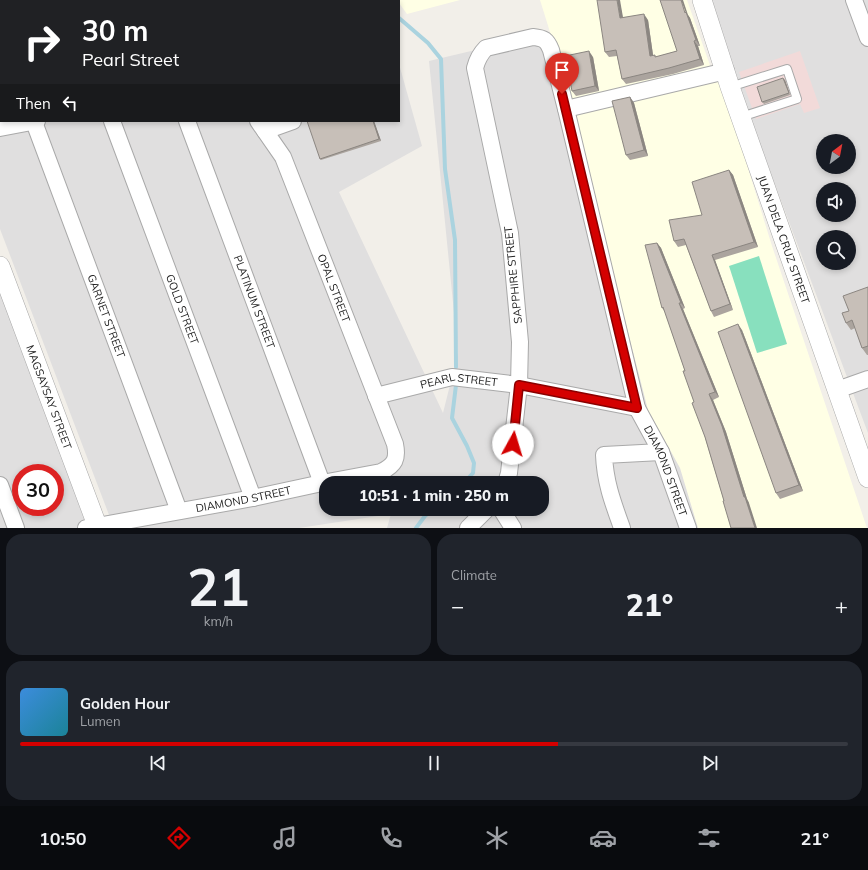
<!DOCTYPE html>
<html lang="en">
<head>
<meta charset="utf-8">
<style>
	:root { --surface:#171b24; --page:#20242c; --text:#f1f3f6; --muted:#9ea1a6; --line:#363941; --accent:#d40000 }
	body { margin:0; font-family:Mulish,sans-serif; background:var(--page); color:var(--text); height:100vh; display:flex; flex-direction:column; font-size:15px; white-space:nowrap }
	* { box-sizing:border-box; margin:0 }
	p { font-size:13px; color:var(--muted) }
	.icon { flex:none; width:22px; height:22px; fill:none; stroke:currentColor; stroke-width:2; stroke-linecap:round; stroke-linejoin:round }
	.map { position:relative; height:528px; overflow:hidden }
	.drawer { display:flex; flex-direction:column; gap:6px; padding:6px; background:#0d0f14; flex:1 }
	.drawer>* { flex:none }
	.guide { position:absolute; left:0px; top:0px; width:400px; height:122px; box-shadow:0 2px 6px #0003; background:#202124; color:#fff; overflow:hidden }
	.needle { width:26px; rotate:32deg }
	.controls { position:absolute; left:816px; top:134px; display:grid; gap:8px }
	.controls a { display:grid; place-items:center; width:40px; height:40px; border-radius:50%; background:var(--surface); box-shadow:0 2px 6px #0003; font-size:20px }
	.speed { position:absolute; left:12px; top:464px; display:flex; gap:8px; font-size:20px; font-weight:700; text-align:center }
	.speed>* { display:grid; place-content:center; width:52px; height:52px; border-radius:50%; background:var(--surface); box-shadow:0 2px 6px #0003; line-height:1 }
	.speed .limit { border:6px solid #d22; background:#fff; color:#111 }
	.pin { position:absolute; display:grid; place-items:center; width:34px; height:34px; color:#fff; margin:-41px -17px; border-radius:50% 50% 50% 0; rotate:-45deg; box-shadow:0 0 4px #0007 }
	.pin .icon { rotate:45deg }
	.me { position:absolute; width:44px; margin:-22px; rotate:6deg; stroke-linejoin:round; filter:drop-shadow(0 0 3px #0008) }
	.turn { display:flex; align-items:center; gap:14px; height:84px; padding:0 16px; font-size:18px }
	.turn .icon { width:52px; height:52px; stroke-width:2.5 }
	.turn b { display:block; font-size:28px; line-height:34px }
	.then { display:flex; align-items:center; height:38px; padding:0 16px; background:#0003; gap:8px; font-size:15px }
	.big { font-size:30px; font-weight:800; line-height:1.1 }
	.drawer .tile { flex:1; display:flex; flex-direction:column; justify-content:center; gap:6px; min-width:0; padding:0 14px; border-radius:16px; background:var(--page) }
	.drawer .dial { align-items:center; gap:0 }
	.dial b { font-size:52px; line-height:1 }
	.song { display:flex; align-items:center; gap:12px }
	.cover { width:48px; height:48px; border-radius:6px; background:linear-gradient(135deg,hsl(210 70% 55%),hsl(190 70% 35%)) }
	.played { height:4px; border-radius:2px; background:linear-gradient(90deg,var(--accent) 65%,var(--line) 65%) }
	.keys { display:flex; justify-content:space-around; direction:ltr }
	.heat { display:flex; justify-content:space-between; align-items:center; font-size:22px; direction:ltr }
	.drawer .tiles { flex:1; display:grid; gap:6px; grid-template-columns:1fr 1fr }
	.tile:last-child { grid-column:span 2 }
	.trip { position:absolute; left:319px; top:476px; width:230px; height:40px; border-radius:16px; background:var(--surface); box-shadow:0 2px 6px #0003; font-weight:800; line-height:40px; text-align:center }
	.menu { display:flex; height:64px; justify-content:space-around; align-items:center; background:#090b0e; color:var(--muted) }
	.menu .icon { width:28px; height:28px }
	.menu .active { color:var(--accent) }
	.menu b { font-size:18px; color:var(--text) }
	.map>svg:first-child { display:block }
	.residential { fill:#e0dfdf; fill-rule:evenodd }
	.commercial { fill:#f2dad9 }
	.education { fill:#ffffe5 }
	.pitch { fill:#88e0be }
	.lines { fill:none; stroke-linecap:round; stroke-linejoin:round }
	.stream { stroke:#aad3df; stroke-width:4 }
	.service-casing { stroke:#a9a9a9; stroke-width:10 }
	.minor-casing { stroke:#a9a9a9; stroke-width:18 }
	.tertiary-casing { stroke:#a9a9a9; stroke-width:20 }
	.service { stroke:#fff; stroke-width:8 }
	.minor { stroke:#fff; stroke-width:16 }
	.tertiary { stroke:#fff; stroke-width:19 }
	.wall { fill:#aba49e }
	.shaded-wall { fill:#8b8681 }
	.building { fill:#c7bfb8; stroke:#8b8681 }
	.route-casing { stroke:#8a0000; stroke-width:10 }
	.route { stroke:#d40000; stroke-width:7 }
	.labels { text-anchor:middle; stroke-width:3; stroke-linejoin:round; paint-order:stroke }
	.street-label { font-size:11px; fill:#222; stroke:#fff }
</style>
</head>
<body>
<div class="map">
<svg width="868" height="528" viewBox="0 0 868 528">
	<rect width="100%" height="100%" fill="#f2efe9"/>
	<g class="residential">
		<path d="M706,0h162v433l-15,-40zM823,141h26v26h-26zM823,189h26v26h-26zM823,237h26v26h-26z"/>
		<path d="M577,26l151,502h-341l4,-14 -92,14h-185l-114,-299v-147l1,-1v40h398v-57l23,82 -83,46 104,221 15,-60 -29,-292zM326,483h216v26h-216z"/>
		<path d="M0,292l90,236h-90zM21,473h34v34h-34z"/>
	</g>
	<polygon class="commercial" points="800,51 820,108 804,113 800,104 756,119 739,72"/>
	<g class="education">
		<polygon points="396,0 460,0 407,14 399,3 399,1"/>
		<polygon points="540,0 687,0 712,71 573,106"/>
		<polygon points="721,81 772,246 867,528 698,528 680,468 648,410 572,114"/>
	</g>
	<polygon class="pitch" points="759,256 787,344 757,353 729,266"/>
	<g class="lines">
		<g class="stream">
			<polyline points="378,0 380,1"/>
			<polyline points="399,18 428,43 441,59 445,169 455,240 456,367"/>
			<polyline points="456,385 452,418 467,446 474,463 473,473 464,483"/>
			<polyline points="416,528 425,516 433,509"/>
		</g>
		<g class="service-casing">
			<polyline id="service" points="730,87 787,69 797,99 741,117"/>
		</g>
		<g class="minor-casing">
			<g id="minor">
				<polyline points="854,0 868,38"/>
				<polyline points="566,109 726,71"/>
				<path id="s1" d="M112,121l141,377"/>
				<path id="s2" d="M187,121l135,362"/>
				<path id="s3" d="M34,122l145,389"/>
				<polyline points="0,128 37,121"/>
				<polyline points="265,131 293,121"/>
				<polyline points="837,390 868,379"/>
				<path id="s4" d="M376,396l76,-19 67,8 118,23"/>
				<path id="s5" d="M506,483l3,-10 10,-88 1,-43 -10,-109 -35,-165c2,-8 5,-14 11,-20l47,-11c11,1 14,3 18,13l15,59 71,299 24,44 27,76"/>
				<polyline points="0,485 16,528"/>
				<polyline points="501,509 513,528"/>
				<path id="s6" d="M86,528l167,-30 69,-15 59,-11c14,-7 17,-13 14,-28l-112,-287 -25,-36"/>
				<polyline points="468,528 487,509"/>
				<path d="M622,528c-9,-25 -17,-46 -18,-73l57,-3"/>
			</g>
		</g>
		<g class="tertiary-casing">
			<g id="tertiary">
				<path id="s7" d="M702,0l28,87 138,391"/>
				<path id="s8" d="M0,266l98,262"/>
			</g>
		</g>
		<use href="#service" class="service"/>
		<use href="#minor" class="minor"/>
		<use href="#tertiary" class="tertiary"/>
	</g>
	<g class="wall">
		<polygon points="688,15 690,18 700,46 698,46 704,65 673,74 626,84 622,79 617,56 609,57 605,52 623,17 648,20 653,55 656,57 677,51"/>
		<polygon points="593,57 599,91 576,96 572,91"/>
		<polygon points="785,80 790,95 764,104 762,102"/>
		<polygon points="630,97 634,103 648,156 630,160 626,155"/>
		<polygon points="374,121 381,141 321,160 320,159"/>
		<polygon points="729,170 733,175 758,247 715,260 733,310 714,317 711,311 686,245 678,247 674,241 702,215"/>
		<polygon points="657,243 661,248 685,308 683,309 719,397 713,400 726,432 747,499 749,503 724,501 685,371 665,312 662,308"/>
		<polygon points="868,287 868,355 867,355 862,348 855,328 851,330 846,323 849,311"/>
		<polygon points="742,330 803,491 780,499 776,493"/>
	</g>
	<g class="shaded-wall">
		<polygon points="617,0 620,0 624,23 620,18"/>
		<polygon points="681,0 683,0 688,15 690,18 700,46 696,40"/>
		<polygon points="644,14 648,20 654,62 650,56"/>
		<polygon points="694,41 698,46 704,65 700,59"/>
		<polygon points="589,51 593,57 599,91 595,86"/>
		<polygon points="783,78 785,80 790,95 789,93"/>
		<polygon points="630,97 634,103 648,156 644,150"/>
		<polygon points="373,121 374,121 381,141 379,139"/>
		<polygon points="729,170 733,175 758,247 754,242"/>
		<polygon points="657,243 661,248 685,308 681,303"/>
		<polygon points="712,255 715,260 733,310 730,304"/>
		<polygon points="679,303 683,309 719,397 715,392"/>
		<polygon points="738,324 742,330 803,491 799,485"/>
		<polygon points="709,394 713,400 726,432 747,499 749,503 757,528 755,528"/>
	</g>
	<g class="building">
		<polygon points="597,0 617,0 620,18 644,14 650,56 655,55 655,57 677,51 660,0 681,0 685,13 686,12 696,40 694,41 700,59 669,68 622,79 616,50 605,52"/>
		<polygon points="589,51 595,86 572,91 565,56"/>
		<polygon points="783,78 789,93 762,102 757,87"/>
		<polygon points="630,97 644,150 626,155 612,101"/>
		<polygon points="307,121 373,121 379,139 320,159"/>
		<polygon points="729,170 754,242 712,255 730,304 711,311 684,239 674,241 669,220 702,215 692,182"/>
		<polygon points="657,243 681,303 679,303 715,392 709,394 722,426 744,497 745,497 755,528 731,528 723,501 724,501 705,437 692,403 694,402 683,371 685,371 663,307 662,308 645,245"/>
		<polygon points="868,287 868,346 862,348 852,320 846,323 842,313 849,311 843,296"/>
		<polygon points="738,324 799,485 776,493 718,332"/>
	</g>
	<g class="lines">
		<g class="route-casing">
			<polyline id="route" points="513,444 519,385 637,408 562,94"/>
		</g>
		<use href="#route" class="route"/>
	</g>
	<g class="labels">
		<g class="street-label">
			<text dy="4" stroke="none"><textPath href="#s7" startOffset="253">JUAN DELA CRUZ STREET</textPath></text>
			<text transform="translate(513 275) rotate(-96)" y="4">SAPPHIRE STREET</text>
			<text transform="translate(334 288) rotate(69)" y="4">OPAL STREET</text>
			<text dy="4" stroke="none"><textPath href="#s2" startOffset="193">PLATINUM STREET</textPath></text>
			<text dy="4" stroke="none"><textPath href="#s1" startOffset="201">GOLD STREET</textPath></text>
			<text dy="4" stroke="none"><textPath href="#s3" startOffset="207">GARNET STREET</textPath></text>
			<text dy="4" stroke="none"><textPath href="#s4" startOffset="85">PEARL STREET</textPath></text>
			<text dy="4" stroke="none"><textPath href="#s8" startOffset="140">MAGSAYSAY STREET</textPath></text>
			<text dy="4" stroke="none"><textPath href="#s5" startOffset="953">DIAMOND STREET</textPath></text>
			<text dy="4" stroke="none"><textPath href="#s6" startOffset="160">DIAMOND STREET</textPath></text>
		</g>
	</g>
</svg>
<div class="controls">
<a><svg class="needle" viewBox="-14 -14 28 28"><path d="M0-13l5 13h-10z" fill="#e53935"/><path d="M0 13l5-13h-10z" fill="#9ea1a6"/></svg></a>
<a><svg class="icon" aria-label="sound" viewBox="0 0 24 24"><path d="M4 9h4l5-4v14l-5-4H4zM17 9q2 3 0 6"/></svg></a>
<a><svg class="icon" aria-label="search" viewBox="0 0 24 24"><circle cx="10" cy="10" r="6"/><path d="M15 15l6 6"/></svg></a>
</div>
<div class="speed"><div class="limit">30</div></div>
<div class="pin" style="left:562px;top:94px;background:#d93025"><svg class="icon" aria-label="arrive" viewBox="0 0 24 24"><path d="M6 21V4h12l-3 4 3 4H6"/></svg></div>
<svg class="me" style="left:513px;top:444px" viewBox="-20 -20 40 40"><circle r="19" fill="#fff"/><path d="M0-13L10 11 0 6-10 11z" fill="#d40000"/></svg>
<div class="trip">10:51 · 1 min · 250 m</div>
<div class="guide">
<div class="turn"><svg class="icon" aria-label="right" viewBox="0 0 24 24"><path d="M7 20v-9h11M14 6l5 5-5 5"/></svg><div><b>30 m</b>Pearl Street</div></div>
<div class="then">Then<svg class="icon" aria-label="left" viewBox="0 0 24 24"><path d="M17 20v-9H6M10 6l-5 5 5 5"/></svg></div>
</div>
</div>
<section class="drawer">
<div class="tiles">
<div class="tile dial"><b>21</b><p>km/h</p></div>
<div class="tile"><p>Climate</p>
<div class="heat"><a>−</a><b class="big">21°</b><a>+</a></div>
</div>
<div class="tile">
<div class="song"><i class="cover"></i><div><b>Golden Hour</b><p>Lumen</p></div></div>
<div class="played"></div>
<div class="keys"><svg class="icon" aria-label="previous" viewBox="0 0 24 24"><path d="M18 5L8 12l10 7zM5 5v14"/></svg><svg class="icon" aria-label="pause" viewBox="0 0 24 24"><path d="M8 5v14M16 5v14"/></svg><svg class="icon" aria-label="next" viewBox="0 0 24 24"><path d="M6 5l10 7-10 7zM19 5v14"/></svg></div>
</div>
</div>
</section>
<nav class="menu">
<b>10:50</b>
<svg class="icon active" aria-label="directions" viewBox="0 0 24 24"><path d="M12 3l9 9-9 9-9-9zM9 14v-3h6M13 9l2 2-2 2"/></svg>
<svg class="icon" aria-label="music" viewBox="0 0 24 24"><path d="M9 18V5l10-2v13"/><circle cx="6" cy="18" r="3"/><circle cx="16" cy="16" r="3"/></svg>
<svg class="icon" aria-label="phone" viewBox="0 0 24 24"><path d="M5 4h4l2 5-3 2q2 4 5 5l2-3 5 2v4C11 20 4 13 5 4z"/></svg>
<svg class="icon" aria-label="climate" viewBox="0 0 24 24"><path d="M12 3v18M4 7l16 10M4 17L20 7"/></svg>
<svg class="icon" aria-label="car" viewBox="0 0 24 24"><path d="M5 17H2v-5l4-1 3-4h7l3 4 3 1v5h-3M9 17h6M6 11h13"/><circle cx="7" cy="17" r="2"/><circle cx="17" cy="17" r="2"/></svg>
<svg class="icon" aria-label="filters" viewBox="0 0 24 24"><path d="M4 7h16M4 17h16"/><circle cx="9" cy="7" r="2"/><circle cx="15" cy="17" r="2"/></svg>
<b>21°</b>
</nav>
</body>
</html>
